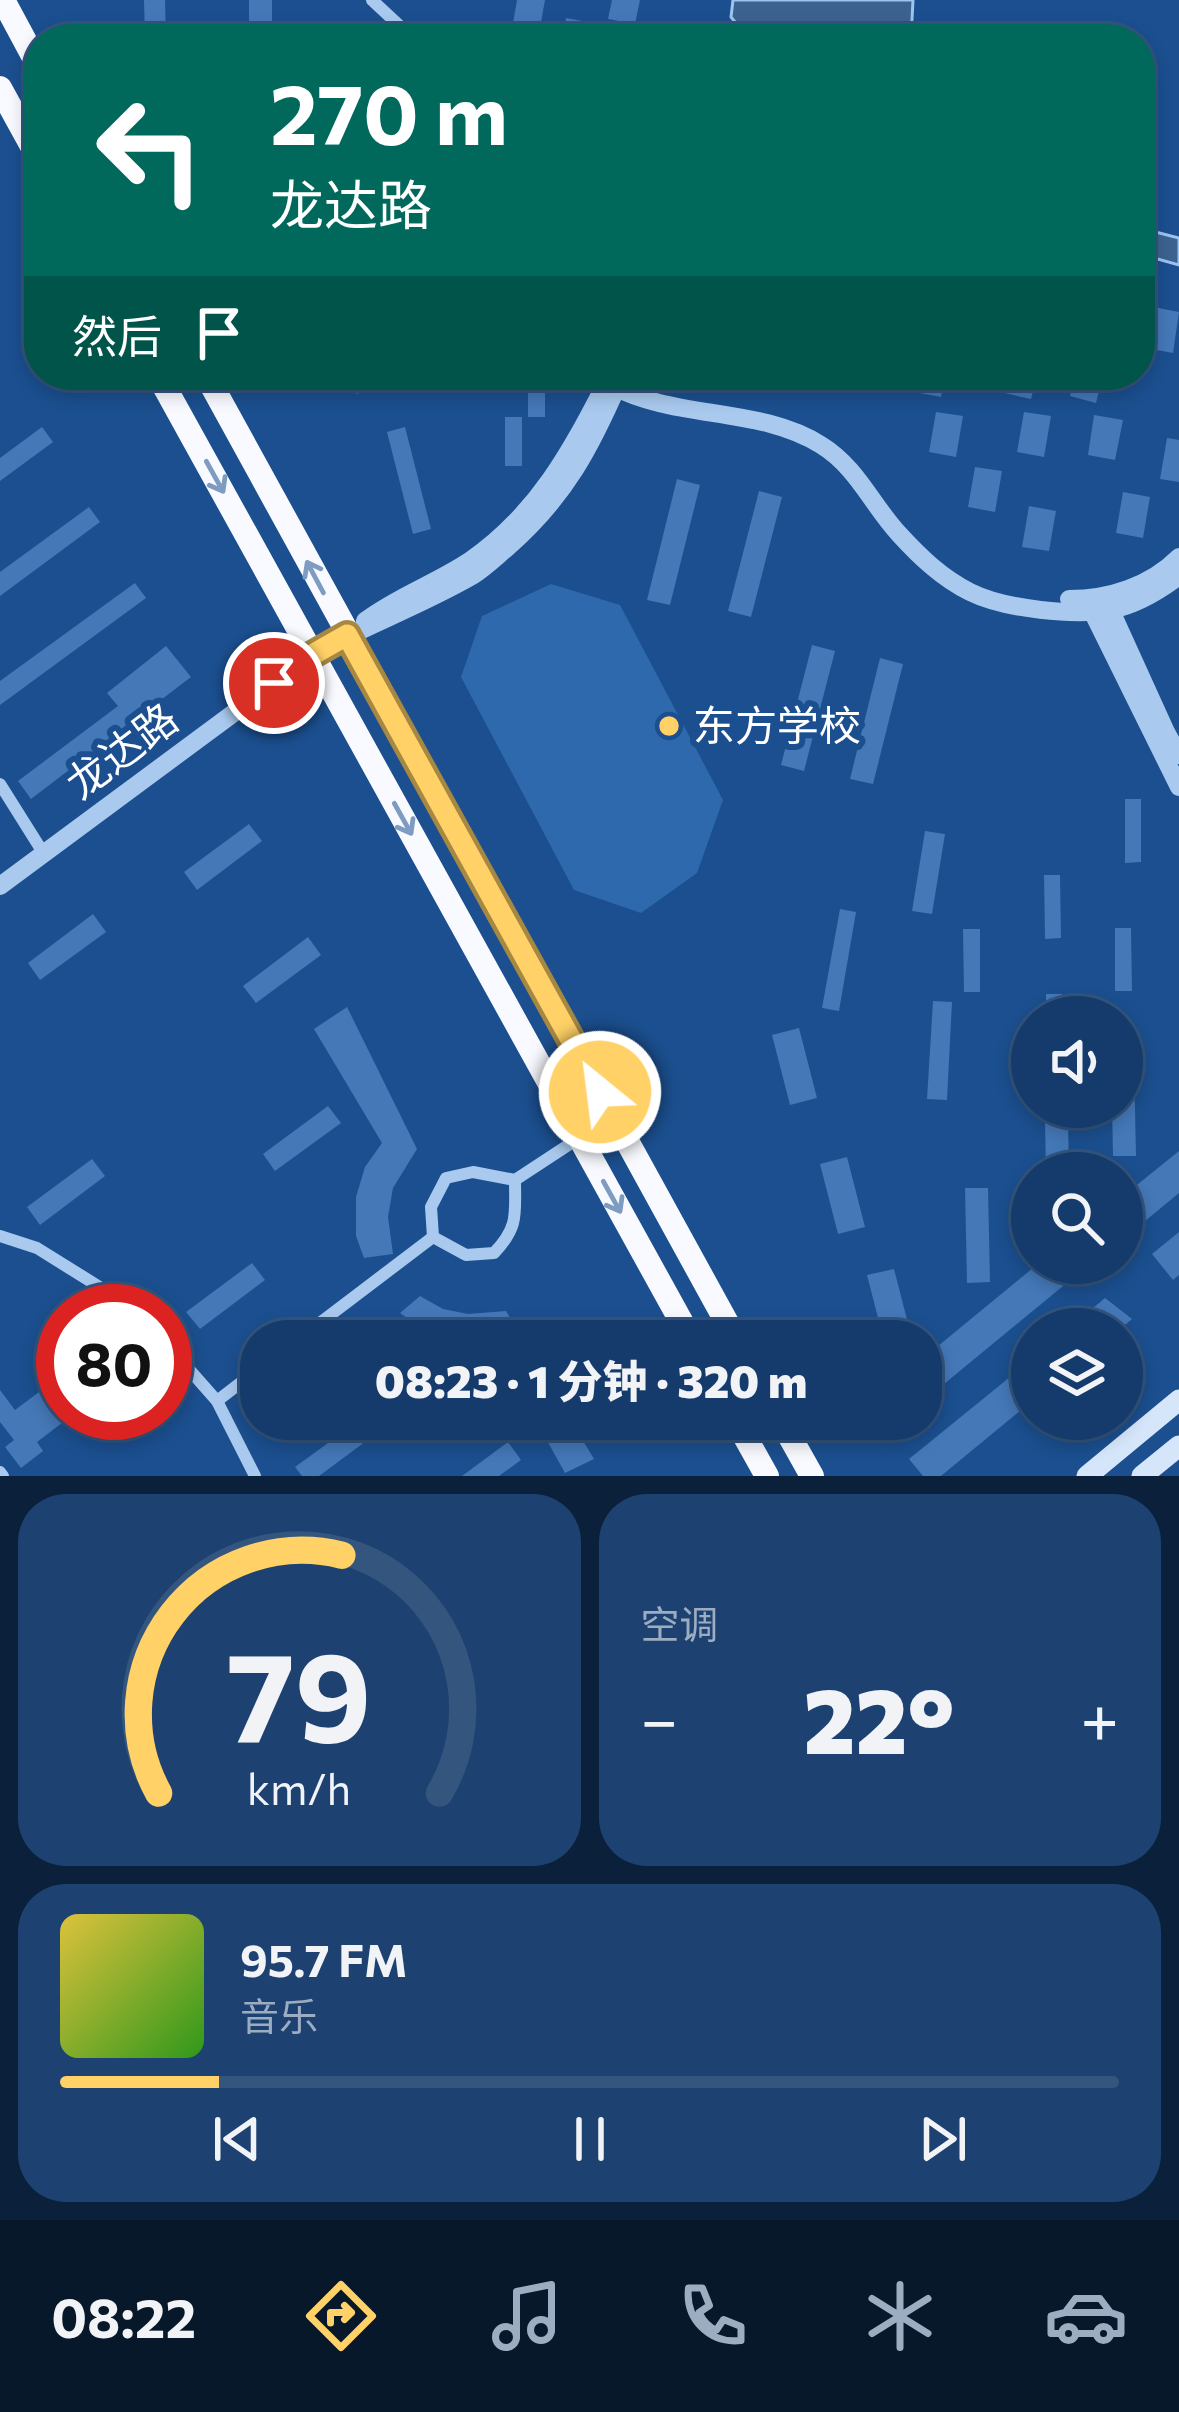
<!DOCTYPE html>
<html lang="zh">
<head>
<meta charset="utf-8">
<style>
	:root { --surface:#143b6b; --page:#1d4271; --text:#f1f3f6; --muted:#9dadc1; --line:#33557e; --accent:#ffd166 }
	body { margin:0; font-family:Commissioner,"Noto Sans SC",sans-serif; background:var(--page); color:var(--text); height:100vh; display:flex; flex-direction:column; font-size:45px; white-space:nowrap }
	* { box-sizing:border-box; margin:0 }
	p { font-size:39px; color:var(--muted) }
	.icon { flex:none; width:66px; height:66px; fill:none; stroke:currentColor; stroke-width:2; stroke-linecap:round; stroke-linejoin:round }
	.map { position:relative; height:1476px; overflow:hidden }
	.details { display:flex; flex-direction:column; gap:18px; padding:18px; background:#0b203b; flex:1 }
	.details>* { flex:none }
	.top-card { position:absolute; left:24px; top:24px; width:1131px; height:366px; border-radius:48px; box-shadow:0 6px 18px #0003,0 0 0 3px var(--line); background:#00695c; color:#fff; overflow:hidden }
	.buttons { position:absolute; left:1011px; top:996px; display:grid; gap:24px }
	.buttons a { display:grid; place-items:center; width:132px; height:132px; border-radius:50%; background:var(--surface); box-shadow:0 6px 18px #0003,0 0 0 3px var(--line); font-size:60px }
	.speed { position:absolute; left:36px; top:1284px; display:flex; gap:24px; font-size:60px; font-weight:700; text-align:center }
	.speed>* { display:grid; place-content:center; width:156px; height:156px; border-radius:50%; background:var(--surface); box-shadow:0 6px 18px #0003,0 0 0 3px var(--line); line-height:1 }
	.speed .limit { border:18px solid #d22; background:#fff; color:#111 }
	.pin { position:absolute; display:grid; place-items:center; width:102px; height:102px; color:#fff; margin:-51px; border:6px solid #fff; border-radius:50%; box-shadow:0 3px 12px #0007 }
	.me { position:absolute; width:132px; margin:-66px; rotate:331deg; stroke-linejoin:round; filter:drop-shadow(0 0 9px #0008) }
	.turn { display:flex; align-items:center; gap:42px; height:252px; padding:0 48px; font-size:54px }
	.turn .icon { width:156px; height:156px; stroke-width:2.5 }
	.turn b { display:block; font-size:84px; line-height:102px }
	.then { display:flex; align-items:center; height:114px; padding:0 48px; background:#0003; gap:24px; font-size:45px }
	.big { font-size:90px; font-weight:800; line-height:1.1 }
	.details .card { flex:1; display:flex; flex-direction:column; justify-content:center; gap:18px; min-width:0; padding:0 42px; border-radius:48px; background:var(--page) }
	.details .dial { align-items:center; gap:0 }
	.dial svg { height:312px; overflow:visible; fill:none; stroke:var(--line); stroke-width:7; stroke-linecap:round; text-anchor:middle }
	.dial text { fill:var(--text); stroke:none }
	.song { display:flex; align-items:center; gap:36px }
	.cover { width:144px; height:144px; border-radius:18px; background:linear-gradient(135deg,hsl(50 70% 55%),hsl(110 70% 35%)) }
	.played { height:12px; border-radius:6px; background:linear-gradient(90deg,var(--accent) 15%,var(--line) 15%) }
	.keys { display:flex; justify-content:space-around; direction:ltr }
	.heat { display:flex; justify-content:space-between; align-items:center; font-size:66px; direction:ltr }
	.details .tiles { flex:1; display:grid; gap:18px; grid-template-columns:1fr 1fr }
	.card:last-child { grid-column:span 2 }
	.trip { position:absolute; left:240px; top:1320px; width:702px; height:120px; border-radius:48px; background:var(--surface); box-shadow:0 6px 18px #0003,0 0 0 3px var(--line); font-weight:800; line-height:120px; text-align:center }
	.tabs { display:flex; height:192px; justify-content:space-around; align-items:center; background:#08182b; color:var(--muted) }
	.tabs .icon { width:84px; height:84px }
	.tabs .on { color:var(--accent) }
	.tabs b { font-size:54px; color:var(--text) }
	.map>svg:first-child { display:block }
	.green { fill:#2e69ad }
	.water { fill:#3c6290; stroke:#9cc4f0; stroke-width:3 }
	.building { fill:#4478b7 }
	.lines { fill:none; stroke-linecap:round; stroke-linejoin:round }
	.minor { stroke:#a9c9ee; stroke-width:12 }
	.tertiary { stroke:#a9c9ee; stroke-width:18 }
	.secondary { stroke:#d6e6fa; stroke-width:21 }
	.trunk { stroke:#f8faff; stroke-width:24 }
	.oneway { stroke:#7e9cc1 }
	.route-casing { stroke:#a68842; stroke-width:30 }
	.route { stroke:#ffd166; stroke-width:21 }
	.poi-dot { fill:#ffd166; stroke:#1b4f8f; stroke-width:4.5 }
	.labels { text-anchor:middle; stroke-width:12; stroke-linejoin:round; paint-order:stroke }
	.poi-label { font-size:42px; fill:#fff; stroke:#1b4f8f; text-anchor:start }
	.street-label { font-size:42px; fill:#fff; stroke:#1b4f8f }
</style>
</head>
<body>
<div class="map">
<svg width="1179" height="1476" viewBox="0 0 1179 1476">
	<rect width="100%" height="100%" fill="#1b4f8f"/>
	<polygon class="green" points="551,584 620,605 723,800 697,873 641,913 574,890 461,677 482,616"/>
	<g class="water">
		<polygon points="733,0 913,0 911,39 755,39 743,32 731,17"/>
		<polygon points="1140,228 1179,238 1179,265 1140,254"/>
	</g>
	<g class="building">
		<polygon points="144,0 165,0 166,39 145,39"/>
		<rect x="249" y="0" width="23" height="27"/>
		<polygon points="517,0 545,0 540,28 513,23"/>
		<polygon points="612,0 640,0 635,24 608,19"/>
		<polygon points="566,18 593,23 590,39 562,39"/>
		<polygon points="1153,307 1179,312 1173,353 1146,348"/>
		<polygon points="351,375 371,375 374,389 356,394"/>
		<rect x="528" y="375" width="17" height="42"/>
		<polygon points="917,375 945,375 941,397 914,392"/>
		<polygon points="994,375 1037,375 1031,399 991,390"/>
		<polygon points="1075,375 1103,375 1096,403 1070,396"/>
		<polygon points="936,412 963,416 956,457 929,452"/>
		<polygon points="1024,412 1051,416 1044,457 1017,452"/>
		<polygon points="1094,415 1123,420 1115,460 1088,455"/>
		<rect x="505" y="417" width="17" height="49"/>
		<polygon points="42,427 53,442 0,481 0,458"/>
		<polygon points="405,427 431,529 413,534 387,432"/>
		<polygon points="1167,438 1179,440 1179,482 1160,479"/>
		<polygon points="975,467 1002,471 995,512 968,507"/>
		<polygon points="677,479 700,485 670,605 647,600"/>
		<polygon points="759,491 782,497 751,617 728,611"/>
		<polygon points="1123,492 1150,497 1143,538 1116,533"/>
		<polygon points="1029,506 1056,511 1049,551 1022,547"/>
		<polygon points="89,507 100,522 0,596 0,572"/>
		<polygon points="135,583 146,598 0,705 0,681"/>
		<polygon points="812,645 835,651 804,771 781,765"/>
		<polygon points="166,646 191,677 31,799 18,781 118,706 107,693"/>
		<polygon points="880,658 903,664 873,784 850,779"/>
		<polygon points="1125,799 1141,799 1141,862 1125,863"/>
		<polygon points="249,824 262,841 197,890 184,872"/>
		<polygon points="925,831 945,834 932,914 912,911"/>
		<polygon points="1044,875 1060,875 1061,938 1045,939"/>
		<polygon points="840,909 856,912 839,1011 822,1008"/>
		<polygon points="93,914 106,932 40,980 28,963"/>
		<polygon points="1115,928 1131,928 1132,991 1115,991"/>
		<polygon points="963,929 980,929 980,992 964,992"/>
		<polygon points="308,937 321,955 256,1003 243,986"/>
		<rect x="1046" y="994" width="16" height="23"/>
		<polygon points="933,1001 952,1002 947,1100 927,1099"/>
		<polygon points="347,1007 417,1149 393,1188 388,1217 393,1254 364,1258 356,1236 356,1197 365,1167 382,1143 314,1029"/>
		<polygon points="799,1028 817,1098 790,1105 772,1035"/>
		<polygon points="1122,1062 1134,1062 1136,1156 1113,1156 1112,1107 1122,1107"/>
		<polygon points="328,1106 341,1123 275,1171 263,1154"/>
		<polygon points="1068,1120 1069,1173 1046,1173 1045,1121"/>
		<polygon points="1179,1151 1179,1193 1122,1240 1122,1197"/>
		<polygon points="847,1157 865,1227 838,1234 820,1164"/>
		<polygon points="92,1159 105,1176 40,1225 27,1207"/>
		<polygon points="965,1188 988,1188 990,1282 967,1283"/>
		<polygon points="1179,1232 1179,1275 1173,1280 1152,1254"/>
		<polygon points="252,1263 265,1280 200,1329 186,1312"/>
		<polygon points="1039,1263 1091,1263 921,1403 921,1360"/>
		<polygon points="894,1269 912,1339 884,1341 867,1275"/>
		<polygon points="420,1296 443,1309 468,1314 506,1311 524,1341 462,1341 423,1330 400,1313"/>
		<polygon points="1105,1298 1132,1319 1120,1329 1068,1329"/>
		<polygon points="1032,1359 1032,1401 941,1476 923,1476 909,1459"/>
		<polygon points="63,1374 63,1413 75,1413 37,1442 43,1451 21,1468 5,1447 14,1440 0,1422 0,1390 15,1410"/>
		<polygon points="361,1419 373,1436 319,1476 302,1476 295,1467"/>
		<polygon points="535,1419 570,1419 594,1459 565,1473"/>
		<polygon points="508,1442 521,1460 499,1476 462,1476"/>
	</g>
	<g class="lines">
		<g class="minor">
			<polyline points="372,0 403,29 420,39"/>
			<polyline points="0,784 44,854"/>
			<path d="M473,1172l42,8c0,34 4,47 -21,73l-28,2 -33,-18 -2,-30 15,-29z"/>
			<polyline points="515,1180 579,1138"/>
			<polyline points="0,1236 37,1248 138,1311"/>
			<polyline points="296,1341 433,1237"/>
			<polyline points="165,1342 217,1401 255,1476"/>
			<polyline points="217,1401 261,1367"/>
			<polyline points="0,1472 3,1476"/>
		</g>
		<g class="tertiary">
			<path d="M611,385c64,35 148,21 210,60 36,22 51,60 78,89 21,23 43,44 71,58 34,17 106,25 144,17 24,-5 45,-18 65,-33"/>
			<path d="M1069,599c40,0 81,-13 110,-42"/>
			<polyline points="1107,602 1166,732 1179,755"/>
			<polyline points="1088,603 1179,787"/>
			<path d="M365,621c33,-25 72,-38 106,-61 67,-47 100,-109 136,-179"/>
			<path d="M0,886l312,-231c52,-29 108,-49 160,-79 13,-8 24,-19 36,-29 58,-51 83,-100 113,-169"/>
		</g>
		<g class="secondary">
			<polyline points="1087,1476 1179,1400"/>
			<polyline points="1142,1476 1179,1446"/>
		</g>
		<g class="trunk">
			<polyline points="3,0 39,67"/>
			<polyline points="0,88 39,159"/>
			<polyline points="158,375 692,1341"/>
			<polyline points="206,375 737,1341"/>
			<polyline points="735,1419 767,1476"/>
			<polyline points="780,1419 812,1476"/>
		</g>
	</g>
	<defs><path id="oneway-shaft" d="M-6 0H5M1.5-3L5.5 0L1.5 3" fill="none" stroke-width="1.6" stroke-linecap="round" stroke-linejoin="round" transform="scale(3)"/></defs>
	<g class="oneway">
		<use href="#oneway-shaft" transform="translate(215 477) rotate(61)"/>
		<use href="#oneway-shaft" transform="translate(315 577) rotate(-118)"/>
		<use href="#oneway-shaft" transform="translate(403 819) rotate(61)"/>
		<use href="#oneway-shaft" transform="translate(612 1197) rotate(61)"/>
	</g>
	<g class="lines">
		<g class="route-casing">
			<polyline id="route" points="274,683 312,655 347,635 600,1092"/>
		</g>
		<use href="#route" class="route"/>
	</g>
	<circle class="poi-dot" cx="669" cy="726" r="12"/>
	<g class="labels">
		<g class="poi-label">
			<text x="693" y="741">东方学校</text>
		</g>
		<g class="street-label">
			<text transform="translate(122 751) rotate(-37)" y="15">龙达路</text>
		</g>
	</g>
</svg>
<div class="buttons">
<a><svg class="icon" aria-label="sound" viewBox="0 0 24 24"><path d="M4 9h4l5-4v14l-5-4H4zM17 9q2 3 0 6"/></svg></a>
<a><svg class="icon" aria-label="search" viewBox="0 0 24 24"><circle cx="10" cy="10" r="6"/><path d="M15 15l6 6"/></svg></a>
<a><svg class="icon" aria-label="layers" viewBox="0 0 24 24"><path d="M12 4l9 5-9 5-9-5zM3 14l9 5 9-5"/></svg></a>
</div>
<div class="speed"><div class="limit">80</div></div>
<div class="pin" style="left:274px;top:683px;background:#d93025"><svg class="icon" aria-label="arrive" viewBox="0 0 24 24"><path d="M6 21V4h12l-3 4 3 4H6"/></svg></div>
<svg class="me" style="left:600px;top:1092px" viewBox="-20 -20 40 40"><circle r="17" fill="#ffd166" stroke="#fff" stroke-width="3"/><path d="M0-11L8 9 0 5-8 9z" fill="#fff"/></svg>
<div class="trip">08:23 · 1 分钟 · 320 m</div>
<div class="top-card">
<div class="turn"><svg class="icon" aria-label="left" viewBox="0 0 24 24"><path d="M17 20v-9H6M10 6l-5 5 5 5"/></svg><div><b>270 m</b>龙达路</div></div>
<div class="then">然后<svg class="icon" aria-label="arrive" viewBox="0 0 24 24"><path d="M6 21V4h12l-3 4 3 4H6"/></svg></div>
</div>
</div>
<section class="details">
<div class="tiles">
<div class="card dial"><svg viewBox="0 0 100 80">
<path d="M14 69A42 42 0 1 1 86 69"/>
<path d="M14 69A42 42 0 0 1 61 8" stroke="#ffd166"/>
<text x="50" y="56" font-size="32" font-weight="700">79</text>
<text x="50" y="72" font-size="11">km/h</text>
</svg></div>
<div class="card"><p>空调</p>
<div class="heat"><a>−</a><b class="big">22°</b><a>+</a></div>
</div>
<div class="card">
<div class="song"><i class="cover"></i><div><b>95.7 FM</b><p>音乐</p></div></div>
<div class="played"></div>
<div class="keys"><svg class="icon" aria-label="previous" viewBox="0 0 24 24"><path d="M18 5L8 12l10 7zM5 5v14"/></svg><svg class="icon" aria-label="pause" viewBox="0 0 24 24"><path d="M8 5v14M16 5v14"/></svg><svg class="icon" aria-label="next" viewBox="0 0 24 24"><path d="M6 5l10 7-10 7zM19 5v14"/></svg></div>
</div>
</div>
</section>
<nav class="tabs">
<b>08:22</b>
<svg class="icon on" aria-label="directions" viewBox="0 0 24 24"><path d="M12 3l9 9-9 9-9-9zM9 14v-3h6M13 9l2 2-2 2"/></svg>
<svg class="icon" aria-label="music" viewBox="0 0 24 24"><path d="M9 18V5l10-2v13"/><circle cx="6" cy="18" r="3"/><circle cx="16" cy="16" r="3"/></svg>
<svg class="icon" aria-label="phone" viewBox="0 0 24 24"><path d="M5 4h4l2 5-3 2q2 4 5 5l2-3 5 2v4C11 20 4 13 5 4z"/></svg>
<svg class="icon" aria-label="climate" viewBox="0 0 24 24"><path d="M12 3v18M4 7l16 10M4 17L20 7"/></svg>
<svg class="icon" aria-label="car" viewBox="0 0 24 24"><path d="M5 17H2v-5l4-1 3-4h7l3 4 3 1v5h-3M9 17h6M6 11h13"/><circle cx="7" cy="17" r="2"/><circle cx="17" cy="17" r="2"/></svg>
</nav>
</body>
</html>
